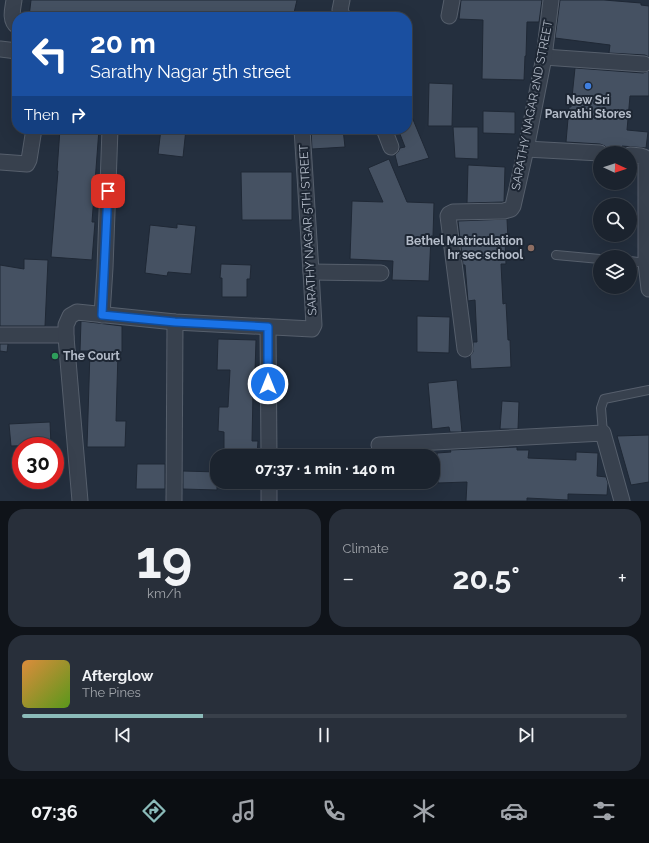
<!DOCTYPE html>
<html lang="en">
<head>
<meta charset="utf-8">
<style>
	:root { --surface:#1b232e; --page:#282f3a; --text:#f1f3f6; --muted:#a0a4aa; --line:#39404a; --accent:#8bbbb9 }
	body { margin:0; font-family:Raleway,sans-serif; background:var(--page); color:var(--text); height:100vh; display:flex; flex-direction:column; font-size:15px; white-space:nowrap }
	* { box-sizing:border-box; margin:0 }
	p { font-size:13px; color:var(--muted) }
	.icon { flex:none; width:22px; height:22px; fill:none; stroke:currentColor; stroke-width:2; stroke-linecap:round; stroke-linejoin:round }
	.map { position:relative; height:501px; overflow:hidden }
	.panel { display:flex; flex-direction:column; gap:8px; padding:8px; background:#0f1319; flex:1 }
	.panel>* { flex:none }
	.banner { position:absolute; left:12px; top:12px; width:400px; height:122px; border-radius:16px; box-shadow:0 4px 16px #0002,0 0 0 1px var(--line); background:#1a4fa0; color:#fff; overflow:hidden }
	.needle { width:26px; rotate:93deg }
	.fabs { position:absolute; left:593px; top:146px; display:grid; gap:8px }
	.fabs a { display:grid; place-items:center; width:44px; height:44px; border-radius:50%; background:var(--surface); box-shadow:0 4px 16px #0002,0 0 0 1px var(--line); font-size:20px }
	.speed { position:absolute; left:12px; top:437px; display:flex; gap:8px; font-size:20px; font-weight:700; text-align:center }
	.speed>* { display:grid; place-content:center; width:52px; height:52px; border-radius:50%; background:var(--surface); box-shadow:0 4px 16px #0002,0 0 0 1px var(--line); line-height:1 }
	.speed .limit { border:6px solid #d22; background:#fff; color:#111 }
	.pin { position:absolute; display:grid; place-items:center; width:34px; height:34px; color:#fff; margin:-17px; border-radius:8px; box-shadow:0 2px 6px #0006 }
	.me { position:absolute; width:44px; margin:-22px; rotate:0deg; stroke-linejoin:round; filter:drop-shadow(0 0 3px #0008) }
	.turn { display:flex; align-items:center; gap:14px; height:84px; padding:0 12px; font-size:18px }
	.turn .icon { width:52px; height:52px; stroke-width:2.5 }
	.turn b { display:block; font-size:28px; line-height:34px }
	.then { display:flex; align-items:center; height:38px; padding:0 12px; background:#0003; gap:8px; font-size:15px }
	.big { font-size:30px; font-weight:700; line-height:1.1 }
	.panel .card { flex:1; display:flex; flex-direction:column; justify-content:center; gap:6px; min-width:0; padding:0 14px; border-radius:16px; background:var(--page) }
	.panel .dial { align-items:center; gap:0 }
	.dial b { font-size:52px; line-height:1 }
	.song { display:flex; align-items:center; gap:12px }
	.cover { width:48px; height:48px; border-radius:6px; background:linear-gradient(135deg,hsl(30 70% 55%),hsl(90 70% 35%)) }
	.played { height:4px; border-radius:2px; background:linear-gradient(90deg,var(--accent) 30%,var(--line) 30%) }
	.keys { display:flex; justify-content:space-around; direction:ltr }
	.heat { display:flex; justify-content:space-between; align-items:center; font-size:22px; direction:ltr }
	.panel .tiles { flex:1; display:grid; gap:8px; grid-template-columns:1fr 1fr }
	.card:last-child { grid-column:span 2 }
	.trip { position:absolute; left:210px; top:449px; width:230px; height:40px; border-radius:16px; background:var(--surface); box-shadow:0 4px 16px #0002,0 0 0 1px var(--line); font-weight:700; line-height:40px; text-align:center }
	.tab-bar { display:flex; height:64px; justify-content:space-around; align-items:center; background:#0b0e12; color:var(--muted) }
	.tab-bar .icon { width:28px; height:28px }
	.tab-bar .current { color:var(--accent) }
	.tab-bar b { font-size:18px; color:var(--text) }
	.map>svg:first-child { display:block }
	.building { fill:#455162; stroke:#1f2835 }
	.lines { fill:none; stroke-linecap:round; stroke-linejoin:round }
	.service-casing { stroke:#565f6c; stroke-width:10 }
	.minor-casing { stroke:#565f6c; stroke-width:17 }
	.service { stroke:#38414e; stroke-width:8 }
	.minor { stroke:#38414e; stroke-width:15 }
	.route-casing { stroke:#114b97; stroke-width:10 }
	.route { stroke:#1a73e8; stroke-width:7 }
	.shop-dot { fill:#3f7fe0; stroke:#1d2633; stroke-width:1.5 }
	.education-dot { fill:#8d6e63; stroke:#1d2633; stroke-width:1.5 }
	.leisure-dot { fill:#2e9e5b; stroke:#1d2633; stroke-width:1.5 }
	.labels { text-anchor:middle; stroke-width:4; stroke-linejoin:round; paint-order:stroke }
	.poi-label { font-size:12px; font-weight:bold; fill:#b4bcc9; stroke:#1d2633 }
	.street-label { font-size:12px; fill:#b4bcc9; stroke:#1d2633 }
</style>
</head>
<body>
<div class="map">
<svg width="649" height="501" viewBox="0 0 649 501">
	<rect width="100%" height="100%" fill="#242f3e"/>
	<g class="building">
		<polygon points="31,0 297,0 293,17 29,17"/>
		<polygon points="461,0 542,0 539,22 527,22 526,56 525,56 524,80 482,79 483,20 459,19"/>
		<polygon points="560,0 604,0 641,3 641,5 649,6 649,57 645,55 609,53 610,45 555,38"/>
		<polygon points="575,68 643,73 649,71 649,96 630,96 627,130 648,132 646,148 622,146 622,152 609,150 609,149 608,149 605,146 600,144 566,142 569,107 571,107"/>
		<polygon points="429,83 453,84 452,126 428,126"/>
		<polygon points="407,105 429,158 398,167 395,155 398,152 400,148 405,147 398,129 407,129"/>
		<polygon points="483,111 515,112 515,134 483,133"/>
		<polygon points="453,127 478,127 478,159 455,158"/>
		<polygon points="60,129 99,129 92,222 95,222 92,260 51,257 58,171 57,171"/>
		<polygon points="161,129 186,129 183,157 158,154"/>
		<polygon points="311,129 343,129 345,147 312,149"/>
		<polygon points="389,159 407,202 434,203 433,236 431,236 429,281 392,280 393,261 350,259 352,201 383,202 368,168"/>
		<polygon points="468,165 505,167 504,202 467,203"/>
		<polygon points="241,172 292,172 292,220 242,220"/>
		<polygon points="507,219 508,240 505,240 506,264 501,264 503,304 506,303 508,340 510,340 511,367 471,369 470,356 473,352 473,342 477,342 475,300 468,301 465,265 463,265 458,221"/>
		<polygon points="177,224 196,226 191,274 168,272 167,276 145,273 150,225 177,228"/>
		<polygon points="24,259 48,260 45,326 0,326 0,265 24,269"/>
		<polygon points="221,264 251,265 250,279 247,279 247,297 222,297 222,278 220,278"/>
		<polygon points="417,316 450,317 449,353 417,352"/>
		<polygon points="81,321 122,326 122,352 118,352 116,421 126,421 125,447 87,447 90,351 80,351"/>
		<polygon points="218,339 256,340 255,372 257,372 256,393 253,393 252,441 258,441 257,456 224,456 224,432 218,431 219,407 228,407 230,370 217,370"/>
		<polygon points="0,344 8,344 7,352 0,351"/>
		<polygon points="457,380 462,432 450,432 449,427 432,429 428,383"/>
		<polygon points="502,401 519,402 518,429 500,429"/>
		<polygon points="50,422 51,445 11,446 9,424"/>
		<polygon points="649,435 649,482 631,485 617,436"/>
		<polygon points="517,447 517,450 529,450 528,458 576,460 576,452 598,453 597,476 606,477 608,483 607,495 568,494 568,500 527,498 527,501 466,501 467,482 438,483 437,453 451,452 450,450"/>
		<polygon points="137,464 165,464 165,489 136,489"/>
		<polygon points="183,471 217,472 217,490 183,489"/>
	</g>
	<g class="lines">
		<g class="service-casing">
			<g id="service">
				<polyline points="556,255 600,259"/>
				<polyline points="630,261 646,263"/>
				<polyline points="603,433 601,408 604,399 649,390"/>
			</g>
		</g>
		<g class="minor-casing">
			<g id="minor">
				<path d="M14,0c-1,8 -5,20 3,26"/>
				<polyline points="342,0 340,10 343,17"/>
				<polyline points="449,16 452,0"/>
				<polyline points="0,49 17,51"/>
				<polyline points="544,57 644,64"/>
				<polyline points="384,129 391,147"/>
				<polyline points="526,149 600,153"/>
				<polyline points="630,155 641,156 644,157 646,161 646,263 649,289"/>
				<polyline points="0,162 27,164 29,160 34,129"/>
				<polyline points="311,272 381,273"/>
				<polyline points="102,315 105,268 110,129"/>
				<polyline points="268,327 269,456"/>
				<polyline points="0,335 62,335 66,337"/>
				<polyline points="465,349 448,216 449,214 453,212 504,211 511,209 513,206 526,149 544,57 551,0"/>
				<polyline points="379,445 603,433 622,501"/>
				<polyline points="269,482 269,501"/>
				<polyline points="80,501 66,337 66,325 70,316 77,312 175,322 312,329 314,325 311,272 302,129"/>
				<polyline points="174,501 175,322"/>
			</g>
		</g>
		<use href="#service" class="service"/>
		<use href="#minor" class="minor"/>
	</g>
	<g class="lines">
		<g class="route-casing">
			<polyline id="route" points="108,191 102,315 175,322 268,327 268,384"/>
		</g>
		<use href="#route" class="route"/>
	</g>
	<circle class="shop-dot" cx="588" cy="86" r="4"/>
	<circle class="education-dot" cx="531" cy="248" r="4"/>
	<circle class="leisure-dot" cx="55" cy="356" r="4"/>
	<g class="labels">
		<g class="poi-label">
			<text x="588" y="104">New Sri<tspan x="588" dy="14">Parvathi Stores</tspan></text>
			<text x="523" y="245" text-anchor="end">Bethel Matriculation<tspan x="523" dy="14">hr sec school</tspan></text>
			<text x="63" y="360" text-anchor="start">The Court</text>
		</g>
		<g class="street-label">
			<text transform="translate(532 105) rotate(-79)" y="4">SARATHY NAGAR 2ND STREET</text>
			<text transform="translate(308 230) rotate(-93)" y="4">SARATHY NAGAR 5TH STREET</text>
		</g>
	</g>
</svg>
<div class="fabs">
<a><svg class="needle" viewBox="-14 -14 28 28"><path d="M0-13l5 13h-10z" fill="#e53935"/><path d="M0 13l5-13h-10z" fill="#a0a4aa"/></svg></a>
<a><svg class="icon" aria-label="search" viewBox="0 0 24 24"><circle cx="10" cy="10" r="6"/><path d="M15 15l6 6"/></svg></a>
<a><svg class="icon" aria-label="layers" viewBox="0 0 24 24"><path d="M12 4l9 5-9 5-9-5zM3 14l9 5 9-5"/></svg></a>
</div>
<div class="speed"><div class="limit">30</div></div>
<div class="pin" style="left:108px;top:191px;background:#d93025"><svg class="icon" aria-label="arrive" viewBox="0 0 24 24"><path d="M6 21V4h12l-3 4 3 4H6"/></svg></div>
<svg class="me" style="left:268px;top:384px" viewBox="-20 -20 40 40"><circle r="17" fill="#1a73e8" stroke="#fff" stroke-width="3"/><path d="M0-11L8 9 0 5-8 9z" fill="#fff"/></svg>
<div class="trip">07:37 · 1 min · 140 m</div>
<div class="banner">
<div class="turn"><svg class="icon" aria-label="left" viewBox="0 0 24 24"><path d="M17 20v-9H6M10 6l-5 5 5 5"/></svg><div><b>20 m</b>Sarathy Nagar 5th street</div></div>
<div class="then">Then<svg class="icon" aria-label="right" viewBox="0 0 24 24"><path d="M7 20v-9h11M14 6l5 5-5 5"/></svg></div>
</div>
</div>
<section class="panel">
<div class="tiles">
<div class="card dial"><b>19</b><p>km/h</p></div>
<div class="card"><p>Climate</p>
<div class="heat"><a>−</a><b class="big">20.5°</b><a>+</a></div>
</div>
<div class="card">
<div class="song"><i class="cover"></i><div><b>Afterglow</b><p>The Pines</p></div></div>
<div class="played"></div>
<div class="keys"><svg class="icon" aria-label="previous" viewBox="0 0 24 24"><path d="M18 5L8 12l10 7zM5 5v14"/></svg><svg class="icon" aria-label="pause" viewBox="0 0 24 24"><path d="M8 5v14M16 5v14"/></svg><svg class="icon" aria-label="next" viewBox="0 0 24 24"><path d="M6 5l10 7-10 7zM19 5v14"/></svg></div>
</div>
</div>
</section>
<nav class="tab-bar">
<b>07:36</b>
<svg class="icon current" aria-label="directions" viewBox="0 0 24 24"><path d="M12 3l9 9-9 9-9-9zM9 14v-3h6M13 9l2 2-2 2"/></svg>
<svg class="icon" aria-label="music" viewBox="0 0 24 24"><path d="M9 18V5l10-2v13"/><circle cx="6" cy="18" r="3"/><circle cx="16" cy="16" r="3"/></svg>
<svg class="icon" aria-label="phone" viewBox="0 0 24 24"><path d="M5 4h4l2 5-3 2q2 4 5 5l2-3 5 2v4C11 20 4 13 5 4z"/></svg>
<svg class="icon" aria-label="climate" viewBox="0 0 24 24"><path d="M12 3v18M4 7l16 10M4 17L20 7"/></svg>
<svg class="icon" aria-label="car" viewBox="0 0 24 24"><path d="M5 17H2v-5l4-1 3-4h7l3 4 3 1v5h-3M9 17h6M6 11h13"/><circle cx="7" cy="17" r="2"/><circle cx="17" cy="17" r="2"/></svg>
<svg class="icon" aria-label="filters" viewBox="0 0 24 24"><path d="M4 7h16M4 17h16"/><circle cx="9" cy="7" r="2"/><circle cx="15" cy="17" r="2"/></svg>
</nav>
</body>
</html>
